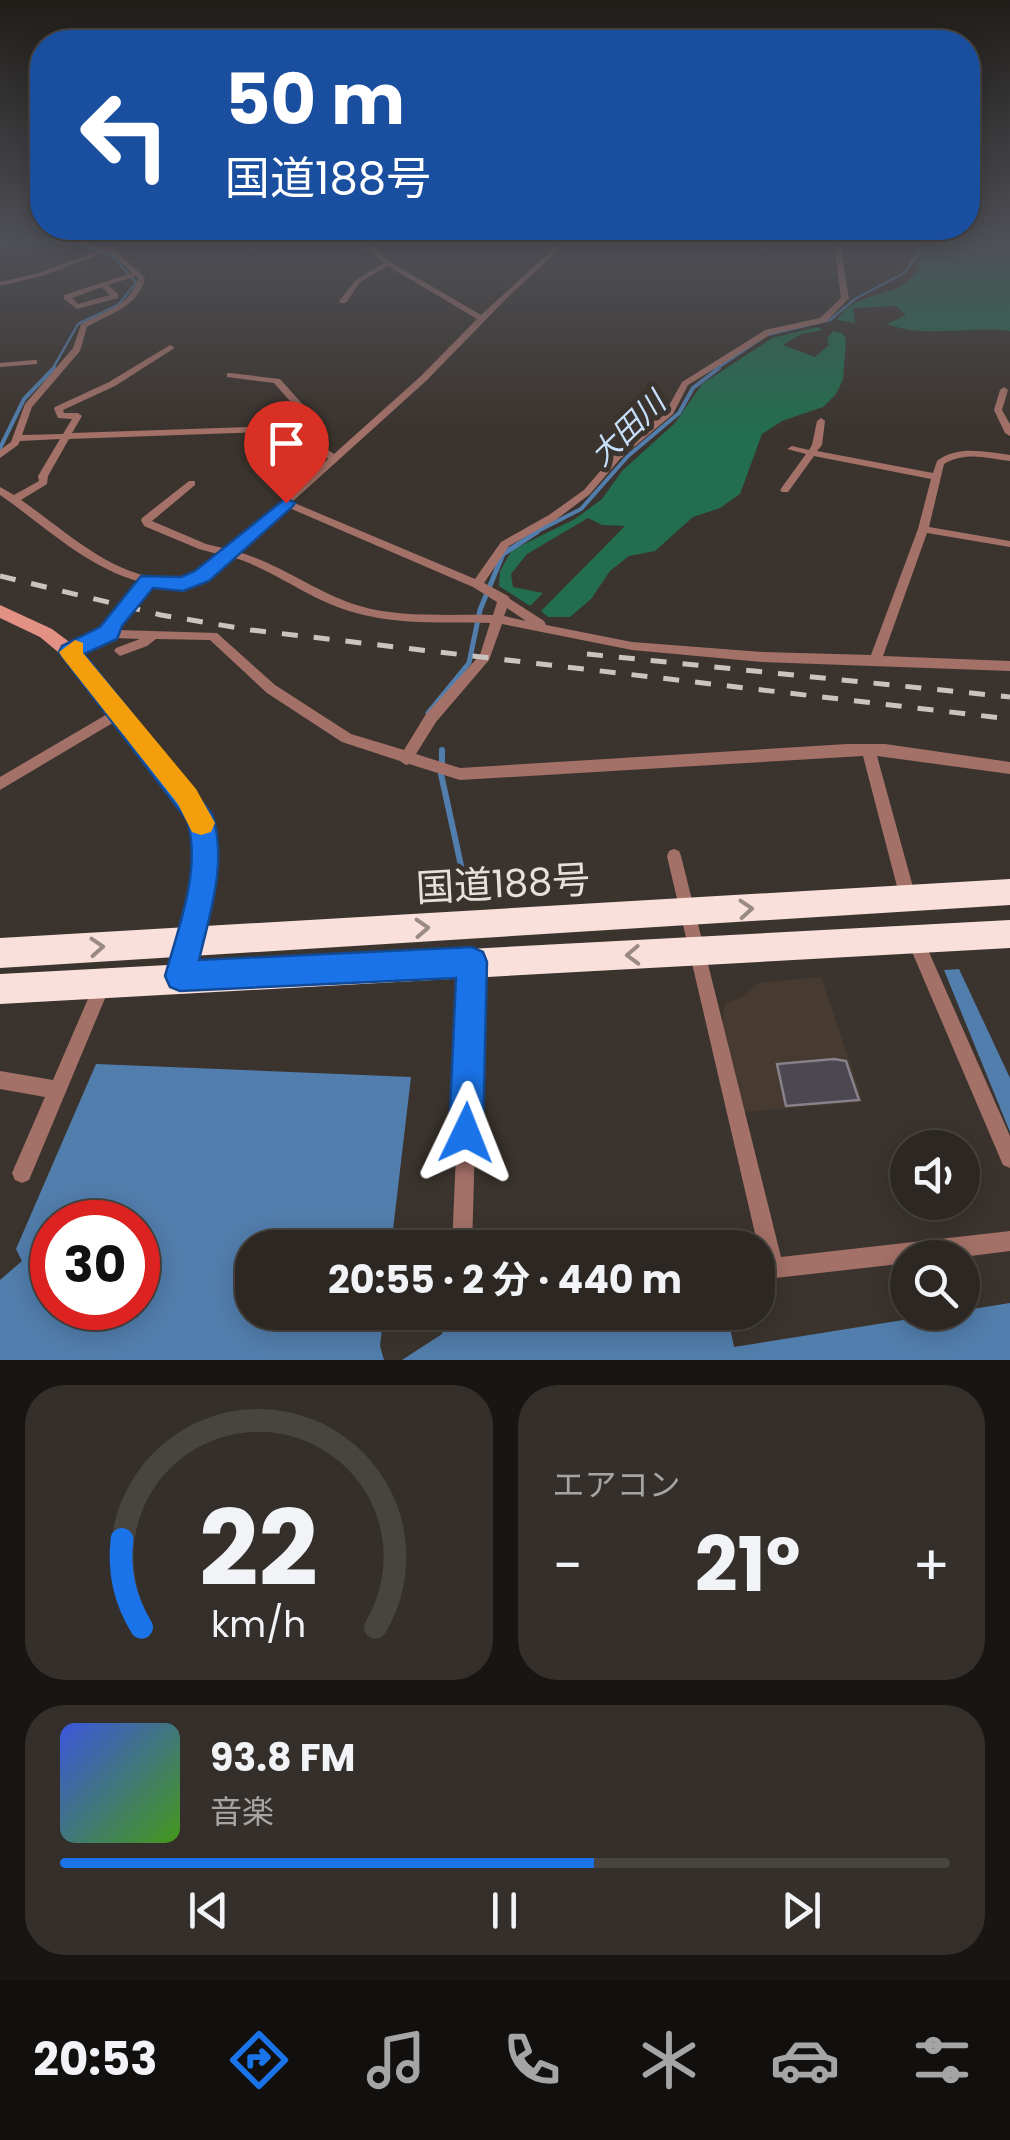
<!DOCTYPE html>
<html lang="ja">
<head>
<meta charset="utf-8">
<style>
	:root { --surface:#2c2722; --page:#342f2a; --text:#f1f3f6; --muted:#a6a5a5; --line:#484440; --accent:#1a73e8 }
	body { margin:0; font-family:Poppins,"Noto Sans JP",sans-serif; background:var(--page); color:var(--text); height:100vh; display:flex; flex-direction:column; font-size:38px; white-space:nowrap }
	* { box-sizing:border-box; margin:0 }
	p { font-size:32px; color:var(--muted) }
	.icon { flex:none; width:55px; height:55px; fill:none; stroke:currentColor; stroke-width:2; stroke-linecap:round; stroke-linejoin:round }
	.map { position:relative; height:1360px; overflow:hidden }
	.panel { display:flex; flex-direction:column; gap:25px; padding:25px; background:#181513; flex:1 }
	.panel>* { flex:none }
	.guide { position:absolute; left:30px; top:30px; width:950px; height:210px; border-radius:40px; box-shadow:0 5px 25px #0003,0 0 0 2px var(--line); background:#1a4fa0; color:#fff; overflow:hidden }
	.controls { position:absolute; left:890px; top:1130px; display:grid; gap:20px }
	.controls a { display:grid; place-items:center; width:90px; height:90px; border-radius:50%; background:var(--surface); box-shadow:0 5px 25px #0003,0 0 0 2px var(--line); font-size:50px }
	.speed { position:absolute; left:30px; top:1200px; display:flex; gap:20px; font-size:50px; font-weight:700; text-align:center }
	.speed>* { display:grid; place-content:center; width:130px; height:130px; border-radius:50%; background:var(--surface); box-shadow:0 5px 25px #0003,0 0 0 2px var(--line); line-height:1 }
	.speed .limit { border:15px solid #d22; background:#fff; color:#111 }
	.pin { position:absolute; display:grid; place-items:center; width:85px; height:85px; color:#fff; margin:-102px -42px; border-radius:50% 50% 50% 0; rotate:-45deg; box-shadow:0 0 10px #0007 }
	.pin .icon { rotate:45deg }
	.me { position:absolute; width:110px; margin:-55px; rotate:2deg; stroke-linejoin:round; filter:drop-shadow(0 0 8px #0008) }
	.turn { display:flex; align-items:center; gap:35px; height:210px; padding:0 30px; font-size:45px }
	.turn .icon { width:130px; height:130px; stroke-width:2.5 }
	.turn b { display:block; font-size:70px; line-height:85px }
	.big { font-size:75px; font-weight:700; line-height:1.1 }
	.panel .card { flex:1; display:flex; flex-direction:column; justify-content:center; gap:15px; min-width:0; padding:0 35px; border-radius:40px; background:var(--page) }
	.panel .dial { align-items:center; gap:0 }
	.dial svg { height:260px; overflow:visible; fill:none; stroke:var(--line); stroke-width:7; stroke-linecap:round; text-anchor:middle }
	.dial text { fill:var(--text); stroke:none }
	.song { display:flex; align-items:center; gap:30px }
	.cover { width:120px; height:120px; border-radius:15px; background:linear-gradient(135deg,hsl(230 70% 55%),hsl(100 70% 35%)) }
	.played { height:10px; border-radius:5px; background:linear-gradient(90deg,var(--accent) 60%,var(--line) 60%) }
	.keys { display:flex; justify-content:space-around; direction:ltr }
	.heat { display:flex; justify-content:space-between; align-items:center; font-size:55px; direction:ltr }
	.panel .tiles { flex:1; display:grid; gap:25px; grid-template-columns:1fr 1fr }
	.card:last-child { grid-column:span 2 }
	.trip { position:absolute; left:235px; top:1230px; width:540px; height:100px; border-radius:40px; background:var(--surface); box-shadow:0 5px 25px #0003,0 0 0 2px var(--line); font-weight:700; line-height:100px; text-align:center }
	.tabs { display:flex; height:160px; justify-content:space-around; align-items:center; background:#12100e; color:var(--muted) }
	.tabs .icon { width:70px; height:70px }
	.tabs .on { color:var(--accent) }
	.tabs b { font-size:45px; color:var(--text) }
	.map>svg:first-child { display:block }
	.built { fill:#473b31 }
	.forest { fill:#236d50 }
	.water { fill:#527ead; fill-rule:evenodd }
	.lines { fill:none; stroke-linecap:round; stroke-linejoin:round }
	.stream-far3 { stroke:#527ead; stroke-width:2.5 }
	.stream-far2 { stroke:#527ead; stroke-width:4 }
	.stream-far1 { stroke:#527ead; stroke-width:5 }
	.stream { stroke:#527ead; stroke-width:6 }
	.building { fill:#4c4750; stroke:#86818a; stroke-width:2.5 }
	.street { fill:#a47168; fill-rule:evenodd }
	.secondary { fill:#e29184; fill-rule:evenodd }
	.highway { fill:#fae0db; fill-rule:evenodd }
	.rail { stroke:#c9c4bf; stroke-width:5; stroke-dasharray:16 16; stroke-linecap:butt }
	.oneway { stroke:#9a8a84 }
	.route { fill:#1a73e8; stroke:#114b97; stroke-width:2.5 }
	.slow { fill:#f59e0b }
	.labels { text-anchor:middle; stroke-width:10; stroke-linejoin:round; paint-order:stroke }
	.far-water-label { font-size:30px; font-style:italic; fill:#c6dffb; stroke:#3b342e }
	.near-street-label { font-size:38px; fill:#e6e1dd; stroke:#3b342e }
</style>
</head>
<body>
<div class="map">
<svg width="1010" height="1360" viewBox="0 0 1010 1360">
	<rect width="100%" height="100%" fill="#3b342e"/>
	<polygon class="built" points="821,977 863,1102 742,1112 722,1022 725,1003 743,997 758,983"/>
	<g class="forest">
		<path d="M919,241h91v90c-41,-6 -84,8 -123,-7l19,-9 -10,-9 -43,2 2,15 -18,-3c28,-42 87,-10 82,-79z"/>
		<polygon points="817,327 823,330 801,334 783,345 815,357 829,345 827,338 833,331 842,333 846,339 843,380 836,394 823,407 782,421 762,434 740,494 720,508 693,517 655,551 629,556 610,571 591,599 570,617 548,617 541,611 625,526 602,525 588,518 527,554 511,574 513,587 543,593 530,606 499,586 500,571 512,550 575,519 602,499 622,471 675,423 702,384 772,338"/>
	</g>
	<g class="water">
		<polygon points="959,969 1010,1078 1010,1132 944,970"/>
		<path d="M96,1064l315,13 -20,170 -139,1v64l132,1 -4,33 4,14h-384v-80l22,-19 -6,-12zM138,1222v86h-86v-86z"/>
		<polygon points="1010,1303 1010,1360 402,1360 442,1334 445,1318 503,1312 727,1313 734,1347"/>
	</g>
	<g class="lines">
		<g class="stream-far3">
			<polyline points="52,370 78,324 118,305 136,283 112,255 62,241"/>
			<polyline points="715,370 767,335 830,320 855,299 904,273 928,241"/>
		</g>
		<g class="stream-far2">
			<polyline points="0,448 24,399 54,368"/>
			<polyline points="532,534 581,509 628,456 679,413 693,388 719,368"/>
		</g>
		<polyline class="stream-far1" points="428,713 469,663 480,610 503,554 537,532"/>
		<g class="stream">
			<polyline points="442,750 442,764"/>
			<polyline points="441,774 467,893"/>
		</g>
	</g>
	<polygon class="building" points="834,1059 846,1061 859,1100 786,1106 777,1064"/>
	<g class="lines">
		<g class="street">
			<polygon points="3,241 11,241 0,246 0,242"/>
			<path d="M68,241h10l26,6 3,-3 4,2 13,-5h8l-18,8 31,29c-7,29 -34,35 -58,49l-7,24 -48,56 -10,28 41,-1 9,-15 -14,-1 -4,-9 1,-2 54,-25 61,-37 4,2 -1,2 -58,37 -52,24 1,3h14l4,3 -10,17 239,-8 -37,-42 -47,-6v-4h3l50,6 41,46 7,25 6,4 87,-78 56,-57 -89,-53 -28,16 -14,21h-6l-1,-2 17,-21 28,-17 -25,-22h7l24,21 91,53 81,-74h6l-60,56 -81,83 -135,122 183,77 26,-37 48,-27 35,-25 30,-35 52,-44 16,-29 83,-52 55,-12 21,-20 -6,-48 4,-9h6l-4,9 8,48 -23,24 -55,12 -83,51 -15,29 -53,45 -30,35 -33,25 -48,27 -25,37 24,13 2,3 34,22 2,4 86,17 130,10 109,3 47,-126 13,-50 -117,-23 -26,36h-6l-2,-2 26,-36 -19,-5 5,-3 17,4 3,-5 5,-24 4,-3 4,3 -3,24 -5,6 116,22 4,-12c21,-16 48,-9 73,-6v6c-22,-3 -46,-10 -66,3l-15,63 81,14v6l-83,-14 -44,123 127,5v10l-248,-9 -130,-12 -130,-26 -13,36 -53,62 -20,32 44,14 387,-24h38l125,18v12l-133,-18 39,142 -3,5 -5,3 -5,-3 -3,-5 -37,-142 -403,24 -51,-16 -3,1 -6,-4 -58,-19 -75,-49 -57,-53 -54,-1 -9,7 -27,10 -6,-5 2,-3 24,-9c-14,0 -31,-3 -43,2 -12,6 -18,14 -31,14l-2,-3 2,-3 26,-16 12,-3 4,-10 33,-38c-54,-14 -96,-56 -141,-87v-8l14,8 25,-14 -1,-5 22,-37 -40,2 -2,4 -18,13v-8l11,-8 14,-38 48,-56 8,-24c22,-12 50,-18 57,-46l-2,-2 -28,9 10,9v4l-41,11 -13,-10v-4l68,-22 -23,-22 -67,25 -42,10v-4l38,-9 63,-23zM102,287l8,8 -32,9 -6,-6zM314,430l5,21 9,8 -101,90 -21,-5 -54,-23 43,-36v-4h-6l-47,37 -1,2 3,6 55,23 22,6c-69,61 -142,-15 -200,-55l26,-16 1,-8 21,-37zM287,507l186,80 24,15 -4,13c-40,-1 -95,3 -133,-9 -42,-12 -81,-43 -122,-54zM232,557c34,10 65,33 98,47 50,22 107,18 160,19l-10,32 -54,59 -22,36 -53,-16 -76,-49 -58,-52 -101,-3 1,-6 34,-39c31,6 58,-7 81,-28zM507,608l19,13 -22,-5z"/>
			<polygon points="34,360 37,360 37,364 0,367 0,363"/>
			<polygon points="1004,387 1008,390 1002,410 1010,424 1010,436 1005,433 994,410 1000,390"/>
			<polygon points="121,706 126,707 127,711 126,715 0,790 0,777"/>
			<polygon points="674,849 679,851 681,856 781,1257 1010,1231 1010,1251 955,1258 908,1258 908,1263 758,1280 758,1260 761,1259 667,856 669,851"/>
			<polygon points="915,932 921,934 1010,1136 1010,1168 1003,1165 907,940 909,934"/>
			<polygon points="472,957 478,959 480,965 472,1248 452,1248 464,965 466,959"/>
			<polygon points="103,976 109,978 111,984 29,1180 22,1183 15,1180 12,1173 45,1097 0,1089 0,1071 53,1080 97,978"/>
		</g>
		<path class="secondary" d="M0,605l52,24 24,18 130,161c21,48 2,129 -18,176l-8,4 -8,-4 -4,-8 17,-60 8,-41 1,-21 -4,-36 -126,-161 -24,-20 -40,-19z"/>
		<g class="highway">
			<polygon points="1010,879 1010,905 0,968 0,938"/>
			<polygon points="1010,920 1010,948 0,1004 0,974"/>
		</g>
		<g class="rail">
			<polyline points="0,576 161,615 251,630 1010,719"/>
			<polyline points="587,654 1010,697"/>
		</g>
	</g>
	<defs><path id="oneway-chevron" d="M-2-3.5L2.5 0L-2 3.5" fill="none" stroke-width="1.6" stroke-linecap="round" stroke-linejoin="round" transform="scale(2.5)"/></defs>
	<g class="oneway">
		<use href="#oneway-chevron" transform="translate(746 909) rotate(-4)"/>
		<use href="#oneway-chevron" transform="translate(422 928) rotate(-3)"/>
		<use href="#oneway-chevron" transform="translate(97 947) rotate(-4)"/>
		<use href="#oneway-chevron" transform="translate(633 955) rotate(178)"/>
	</g>
	<linearGradient id="sky" x2="0" y2="1"><stop stop-color="#201d19"/><stop offset="0.56" stop-color="#4f5057"/><stop offset="1" stop-color="#4f5057" stop-opacity="0"/></linearGradient>
	<rect width="1010" height="431" fill="url(#sky)"/>
	<path class="route" d="M286,498l9,5 -3,4 -83,74 -26,10 -30,-3 -31,38 -5,13 -33,15 128,160c16,47 -2,99 -13,146l273,-13 11,5 4,10 -4,171 -5,12 -12,5 -12,-5 -5,-12 7,-155 -276,13 -10,-4 -5,-11c13,-47 37,-108 22,-156l-128,-168 3,-6 38,-19 41,-51 40,1 14,-6z"/>
	<polygon class="slow" points="75,640 83,643 83,653 196,789 215,823 211,832 201,835 192,832 178,804 62,657 59,652"/>
	<g class="labels">
		<g class="far-water-label">
			<text transform="translate(628 429) rotate(-44)" y="10">大田川</text>
		</g>
		<g class="near-street-label">
			<text transform="translate(503 884) rotate(-3)" y="13">国道188号</text>
		</g>
	</g>
</svg>
<div class="controls">
<a><svg class="icon" aria-label="sound" viewBox="0 0 24 24"><path d="M4 9h4l5-4v14l-5-4H4zM17 9q2 3 0 6"/></svg></a>
<a><svg class="icon" aria-label="search" viewBox="0 0 24 24"><circle cx="10" cy="10" r="6"/><path d="M15 15l6 6"/></svg></a>
</div>
<div class="speed"><div class="limit">30</div></div>
<div class="pin" style="left:286px;top:503px;background:#d93025"><svg class="icon" aria-label="arrive" viewBox="0 0 24 24"><path d="M6 21V4h12l-3 4 3 4H6"/></svg></div>
<svg class="me" style="left:466px;top:1133px" viewBox="-20 -20 40 40"><path d="M0-17L14 15 0 8-14 15z" fill="#1a73e8" stroke="#fff" stroke-width="4"/></svg>
<div class="trip">20:55 · 2 分 · 440 m</div>
<div class="guide">
<div class="turn"><svg class="icon" aria-label="left" viewBox="0 0 24 24"><path d="M17 20v-9H6M10 6l-5 5 5 5"/></svg><div><b>50 m</b>国道188号</div></div>
</div>
</div>
<section class="panel">
<div class="tiles">
<div class="card dial"><svg viewBox="0 0 100 80">
<path d="M14 69A42 42 0 1 1 86 69"/>
<path d="M14 69A42 42 0 0 1 8 42" stroke="#1a73e8"/>
<text x="50" y="56" font-size="32" font-weight="700">22</text>
<text x="50" y="72" font-size="11">km/h</text>
</svg></div>
<div class="card"><p>エアコン</p>
<div class="heat"><a>−</a><b class="big">21°</b><a>+</a></div>
</div>
<div class="card">
<div class="song"><i class="cover"></i><div><b>93.8 FM</b><p>音楽</p></div></div>
<div class="played"></div>
<div class="keys"><svg class="icon" aria-label="previous" viewBox="0 0 24 24"><path d="M18 5L8 12l10 7zM5 5v14"/></svg><svg class="icon" aria-label="pause" viewBox="0 0 24 24"><path d="M8 5v14M16 5v14"/></svg><svg class="icon" aria-label="next" viewBox="0 0 24 24"><path d="M6 5l10 7-10 7zM19 5v14"/></svg></div>
</div>
</div>
</section>
<nav class="tabs">
<b>20:53</b>
<svg class="icon on" aria-label="directions" viewBox="0 0 24 24"><path d="M12 3l9 9-9 9-9-9zM9 14v-3h6M13 9l2 2-2 2"/></svg>
<svg class="icon" aria-label="music" viewBox="0 0 24 24"><path d="M9 18V5l10-2v13"/><circle cx="6" cy="18" r="3"/><circle cx="16" cy="16" r="3"/></svg>
<svg class="icon" aria-label="phone" viewBox="0 0 24 24"><path d="M5 4h4l2 5-3 2q2 4 5 5l2-3 5 2v4C11 20 4 13 5 4z"/></svg>
<svg class="icon" aria-label="climate" viewBox="0 0 24 24"><path d="M12 3v18M4 7l16 10M4 17L20 7"/></svg>
<svg class="icon" aria-label="car" viewBox="0 0 24 24"><path d="M5 17H2v-5l4-1 3-4h7l3 4 3 1v5h-3M9 17h6M6 11h13"/><circle cx="7" cy="17" r="2"/><circle cx="17" cy="17" r="2"/></svg>
<svg class="icon" aria-label="filters" viewBox="0 0 24 24"><path d="M4 7h16M4 17h16"/><circle cx="9" cy="7" r="2"/><circle cx="15" cy="17" r="2"/></svg>
</nav>
</body>
</html>
